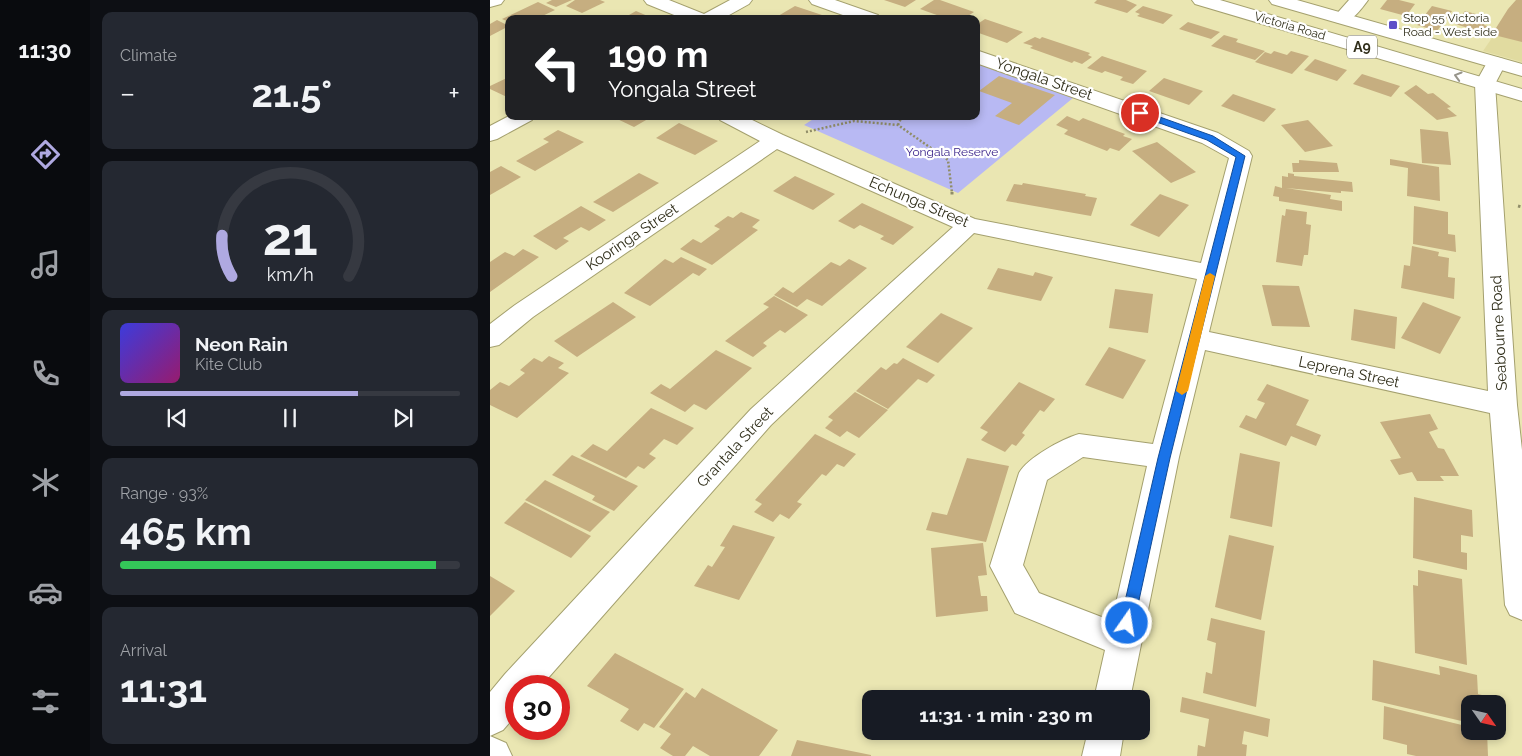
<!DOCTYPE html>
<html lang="en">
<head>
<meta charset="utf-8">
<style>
	:root { --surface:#171b24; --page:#242831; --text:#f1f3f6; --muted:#9ea1a6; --line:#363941; --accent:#afa9e1 }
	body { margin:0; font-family:Raleway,sans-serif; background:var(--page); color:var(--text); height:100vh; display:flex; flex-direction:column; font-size:19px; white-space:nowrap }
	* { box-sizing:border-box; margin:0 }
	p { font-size:16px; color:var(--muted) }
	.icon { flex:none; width:28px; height:28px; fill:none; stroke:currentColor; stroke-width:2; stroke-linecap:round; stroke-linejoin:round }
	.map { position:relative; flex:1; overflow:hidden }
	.side { display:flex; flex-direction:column; gap:12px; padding:12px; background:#0d0f14; width:400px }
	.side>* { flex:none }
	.hud { position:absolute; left:15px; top:15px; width:475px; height:105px; border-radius:10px; box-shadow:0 2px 8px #0003; background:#202124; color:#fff; overflow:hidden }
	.needle { width:32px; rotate:124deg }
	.fabs { position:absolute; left:971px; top:695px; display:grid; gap:10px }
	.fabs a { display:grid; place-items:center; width:45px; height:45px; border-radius:10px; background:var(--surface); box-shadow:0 2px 8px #0003; font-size:25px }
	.speed { position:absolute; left:15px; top:675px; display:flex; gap:10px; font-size:25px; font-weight:700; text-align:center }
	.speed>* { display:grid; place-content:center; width:65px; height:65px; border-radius:50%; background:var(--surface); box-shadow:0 2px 8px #0003; line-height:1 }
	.speed .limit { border:8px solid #d22; background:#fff; color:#111 }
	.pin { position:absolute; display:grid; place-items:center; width:42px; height:42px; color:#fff; margin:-21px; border:2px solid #fff; border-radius:50%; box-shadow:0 1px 5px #0007 }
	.me { position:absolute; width:55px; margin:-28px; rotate:13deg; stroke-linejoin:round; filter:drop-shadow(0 0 4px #0008) }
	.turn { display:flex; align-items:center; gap:18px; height:105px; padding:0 20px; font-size:22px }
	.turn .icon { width:65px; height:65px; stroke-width:2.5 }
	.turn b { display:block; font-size:35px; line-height:42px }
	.big { font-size:38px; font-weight:700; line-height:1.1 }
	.side .widget { flex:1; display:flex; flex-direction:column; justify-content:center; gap:8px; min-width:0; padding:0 18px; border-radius:10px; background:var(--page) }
	.side .dial { align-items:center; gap:0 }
	.dial svg { height:130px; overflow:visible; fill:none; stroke:var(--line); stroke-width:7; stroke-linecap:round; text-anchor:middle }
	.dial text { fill:var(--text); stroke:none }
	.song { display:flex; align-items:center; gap:15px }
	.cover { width:60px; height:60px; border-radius:8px; background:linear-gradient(135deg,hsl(240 70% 55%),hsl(320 70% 35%)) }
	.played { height:5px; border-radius:2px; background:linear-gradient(90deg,var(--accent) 70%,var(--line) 70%) }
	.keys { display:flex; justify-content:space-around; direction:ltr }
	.heat { display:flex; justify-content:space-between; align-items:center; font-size:28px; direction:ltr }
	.charge { height:8px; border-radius:4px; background:linear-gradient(90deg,#34c759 93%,var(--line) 0) }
	.trip { position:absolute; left:372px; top:690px; width:288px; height:50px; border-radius:10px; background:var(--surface); box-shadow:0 2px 8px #0003; font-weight:700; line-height:50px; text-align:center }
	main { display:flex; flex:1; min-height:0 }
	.menu { display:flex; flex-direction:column; width:90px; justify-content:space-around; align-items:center; background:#090b0e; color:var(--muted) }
	.menu .icon { width:35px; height:35px }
	.menu .on { color:var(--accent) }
	.menu b { font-size:22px; color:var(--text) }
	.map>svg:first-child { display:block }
	.built { fill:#e1dba0 }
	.green { fill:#b8b9f3 }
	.building { fill:#c6ae80 }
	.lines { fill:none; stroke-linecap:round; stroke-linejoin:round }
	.street-casing { stroke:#a4a06e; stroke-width:2 }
	.highway-casing { stroke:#a4a06e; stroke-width:2 }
	.path-far1 { stroke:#908d68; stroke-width:2.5; stroke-dasharray:2 2; stroke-linecap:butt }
	.path { stroke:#908d68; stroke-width:3; stroke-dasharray:2.5 2.5; stroke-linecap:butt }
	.street { fill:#fff; fill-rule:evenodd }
	.highway { fill:#fff; fill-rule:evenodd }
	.oneway { stroke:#98968c }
	.route { fill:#1a73e8; stroke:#114b97 }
	.slow { fill:#f59e0b }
	.poi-dot { fill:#5e4fc8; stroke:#fff; stroke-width:2 }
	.labels { text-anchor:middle; stroke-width:4.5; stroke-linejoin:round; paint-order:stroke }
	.far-poi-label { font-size:12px; fill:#302e1a; stroke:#fff; text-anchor:start }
	.far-street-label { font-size:12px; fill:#302e1a; stroke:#fff }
	.far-park-label { font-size:12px; fill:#321a85; stroke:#fff }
	.shield { fill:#fff; stroke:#6e6d5f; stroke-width:1 }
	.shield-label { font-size:14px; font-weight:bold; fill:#302e1a }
	.street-label { font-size:15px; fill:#302e1a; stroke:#fff }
</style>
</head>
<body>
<main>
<nav class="menu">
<b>11:30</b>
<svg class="icon on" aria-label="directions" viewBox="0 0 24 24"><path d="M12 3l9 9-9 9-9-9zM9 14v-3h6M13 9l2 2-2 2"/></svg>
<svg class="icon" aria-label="music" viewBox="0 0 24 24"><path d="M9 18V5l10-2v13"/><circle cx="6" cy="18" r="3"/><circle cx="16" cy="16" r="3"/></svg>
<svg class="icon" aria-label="phone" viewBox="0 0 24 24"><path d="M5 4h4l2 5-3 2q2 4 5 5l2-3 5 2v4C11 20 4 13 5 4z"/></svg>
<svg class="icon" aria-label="climate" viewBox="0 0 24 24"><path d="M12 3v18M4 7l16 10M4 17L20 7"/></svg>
<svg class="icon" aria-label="car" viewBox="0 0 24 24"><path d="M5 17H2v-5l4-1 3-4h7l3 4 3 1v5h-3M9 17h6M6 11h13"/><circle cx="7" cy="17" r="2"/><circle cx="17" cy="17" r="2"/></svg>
<svg class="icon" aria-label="filters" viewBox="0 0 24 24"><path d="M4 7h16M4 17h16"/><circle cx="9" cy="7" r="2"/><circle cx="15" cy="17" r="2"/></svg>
</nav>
<section class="side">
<div class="widget"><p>Climate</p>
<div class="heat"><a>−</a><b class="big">21.5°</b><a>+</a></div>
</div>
<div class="widget dial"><svg viewBox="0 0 100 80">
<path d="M14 69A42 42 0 1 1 86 69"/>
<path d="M14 69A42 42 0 0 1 8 44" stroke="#afa9e1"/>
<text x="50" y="56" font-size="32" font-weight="700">21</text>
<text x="50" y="72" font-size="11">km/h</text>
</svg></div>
<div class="widget">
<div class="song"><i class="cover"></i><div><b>Neon Rain</b><p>Kite Club</p></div></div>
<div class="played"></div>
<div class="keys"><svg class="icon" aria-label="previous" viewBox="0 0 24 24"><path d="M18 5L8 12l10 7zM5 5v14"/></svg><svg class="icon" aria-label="pause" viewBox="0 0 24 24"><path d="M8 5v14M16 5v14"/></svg><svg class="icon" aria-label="next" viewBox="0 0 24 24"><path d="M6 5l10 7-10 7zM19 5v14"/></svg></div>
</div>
<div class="widget"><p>Range · 93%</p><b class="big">465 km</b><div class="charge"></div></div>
<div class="widget"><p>Arrival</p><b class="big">11:31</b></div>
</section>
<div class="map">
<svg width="1032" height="756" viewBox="0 0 1032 756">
	<rect width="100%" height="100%" fill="#eae6b2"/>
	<polygon class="built" points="1028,0 1032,0 1032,62 993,51"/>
	<polygon class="green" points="486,62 583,98 468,193 314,125 328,116 486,116"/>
	<g class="building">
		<polygon points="62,0 82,0 66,7 56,3"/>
		<polygon points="85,0 110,0 115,2 92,13 76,6"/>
		<polygon points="394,0 426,0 415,7"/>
		<polygon points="444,0 450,0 484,12 473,19 458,19 430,9"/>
		<polygon points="607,0 636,0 647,5 637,13 604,3"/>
		<polygon points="897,0 909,0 925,4 916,16 890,9"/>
		<polygon points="1026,0 1032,0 1032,42 1000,34 1004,28 1006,28 1018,9"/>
		<polygon points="48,2 65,10 46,19 19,19 19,22 12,19"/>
		<polygon points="305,6 335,16 332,18 335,19 313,19 317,16 311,19 283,19"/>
		<polygon points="653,6 683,15 673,24 647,16 650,14 645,12"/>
		<polygon points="942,6 962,11 947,31 927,25"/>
		<polygon points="146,11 160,17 157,19 132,19"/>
		<polygon points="975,11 1000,18 994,25 1000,27 995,33 965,24"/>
		<polygon points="495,19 533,32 517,43 486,32 486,25"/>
		<polygon points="7,20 19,26 0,36 0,24"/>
		<polygon points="698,22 730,32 721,39 689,29"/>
		<polygon points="734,35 748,39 746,42 775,51 765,60 721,46"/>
		<polygon points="545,37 550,39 552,37 600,53 598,55 602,57 592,64 584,61 582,63 540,48 543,46 533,43"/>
		<polygon points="784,51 797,55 801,51 819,56 802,74 765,62 775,52 781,54"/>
		<polygon points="612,56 657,71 643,84 630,80 633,77 615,71 612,73 597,68"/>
		<polygon points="825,59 857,70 847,81 814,70"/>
		<polygon points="872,74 910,86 901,97 863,84"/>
		<polygon points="509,76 565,95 529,125 505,116 522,103 489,91"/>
		<polygon points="19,77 19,96 17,97 0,89 0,86"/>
		<polygon points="674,78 713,91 699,105 659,91"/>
		<polygon points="926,85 938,94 943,93 961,107 957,108 967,116 947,120 914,93"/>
		<polygon points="743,94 786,109 774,122 731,106"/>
		<polygon points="121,116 163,116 144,127"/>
		<polygon points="577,116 589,121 593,118 635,134 633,136 642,139 629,151 620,148 617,151 574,134 578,130 566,125"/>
		<polygon points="818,120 843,146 815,152 791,125"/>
		<polygon points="189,123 228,141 205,155 166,138"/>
		<polygon points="930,129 958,132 961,165 932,163"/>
		<polygon points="68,130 94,142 45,171 26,161 59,142 53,139"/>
		<polygon points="667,142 706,172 681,183 642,151"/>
		<polygon points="900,159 949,167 950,201 917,196 918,168 900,165"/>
		<polygon points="809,160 847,163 849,172 803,172 802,163 809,163"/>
		<polygon points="11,166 31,177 0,195 0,172"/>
		<polygon points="149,173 169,183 123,212 103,202"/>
		<polygon points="798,173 804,174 804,176 862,182 863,192 851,191 851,193 796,188 841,195 840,199 852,201 852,211 789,201 789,197 783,196 785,186 792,188 792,176 798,177"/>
		<polygon points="305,176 345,194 323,210 283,191"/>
		<polygon points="533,183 596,194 595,196 607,198 601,216 516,201 524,184 532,185"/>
		<polygon points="670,194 699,205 669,237 640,225"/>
		<polygon points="372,203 424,227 403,245 390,239 394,236 370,225 364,229 348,221"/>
		<polygon points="91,206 116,220 99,231 91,227 73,238 79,241 66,250 43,236"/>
		<polygon points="924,206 958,212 958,234 965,235 966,252 923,244"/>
		<polygon points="796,209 817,212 816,224 821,225 818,255 814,255 812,266 786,262 792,215 795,216"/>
		<polygon points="251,212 270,220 262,227 268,230 222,265 190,249 203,239 211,243 230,229 224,226 238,216 243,218"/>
		<polygon points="922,246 949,252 948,256 959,258 958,277 965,278 964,299 911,288 914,265 920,266"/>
		<polygon points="33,249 49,257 0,292 0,262 15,252 24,256"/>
		<polygon points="191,257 217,269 209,276 203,273 160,306 134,293 175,259 183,263"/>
		<polygon points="359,259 377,268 332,306 317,299 307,307 284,295 293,287 303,293 341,262 350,266"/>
		<polygon points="508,268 543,276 545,272 563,277 551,301 497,289"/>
		<polygon points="772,285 809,286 820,327 782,326"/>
		<polygon points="625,289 663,294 658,333 619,328"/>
		<polygon points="284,296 318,315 295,333 290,330 273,343 277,346 263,357 235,341 279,307 273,304"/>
		<polygon points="123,302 146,317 87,357 64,341"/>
		<polygon points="933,302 971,317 950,354 911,338"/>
		<polygon points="864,309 907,317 905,349 861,340"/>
		<polygon points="451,313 483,328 448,363 416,347"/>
		<polygon points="619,347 656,360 633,399 595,385"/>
		<polygon points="226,350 262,368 216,410 204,404 195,412 160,393 171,384 180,389"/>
		<polygon points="59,356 74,363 68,368 79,373 27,418 0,405 0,390 10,382 19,386 35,373 30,370 44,358 52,362"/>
		<polygon points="413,358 445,375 437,383 428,379 398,409 366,391 391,367 396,370 404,363 407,364"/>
		<polygon points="529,382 565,399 554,412 550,410 532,433 535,435 526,446 522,444 515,452 491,440 498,432 490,428"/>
		<polygon points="777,384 819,400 806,425 831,435 826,446 801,436 796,446 749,427 756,415 766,419 775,403 767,400"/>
		<polygon points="365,392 398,410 369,438 357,431 350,437 335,428 343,420 338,417"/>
		<polygon points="161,408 204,428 187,445 174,439 159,454 166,458 154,469 148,466 136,478 90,456 103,444 117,451"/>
		<polygon points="940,414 948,429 939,432 948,448 954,449 969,476 950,476 954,481 927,481 922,472 909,475 900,460 911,458 890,422"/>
		<polygon points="325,434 366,454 354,467 347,464 336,476 332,474 307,502 312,504 299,519 290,514 283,522 264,512 272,504 265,500"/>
		<polygon points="750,453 790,462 782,527 740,518"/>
		<polygon points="82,455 148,486 124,511 102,500 105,496 62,475"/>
		<polygon points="477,458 519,466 496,542 436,530 442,512 457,515"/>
		<polygon points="55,480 120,512 100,532 35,500"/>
		<polygon points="924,497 982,510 983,537 971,535 971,552 977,553 977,570 923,558"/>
		<polygon points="35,502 101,536 81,558 14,523"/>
		<polygon points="243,525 285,537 249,600 204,586 218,565 222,567 235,547 230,546"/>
		<polygon points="739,535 784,546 771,620 725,607"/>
		<polygon points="493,543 497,575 488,576 491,596 497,596 498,611 446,617 441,548"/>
		<polygon points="928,570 972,579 977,665 925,653 923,585 928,586"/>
		<polygon points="0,576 25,591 0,616"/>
		<polygon points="721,618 775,631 766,707 713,693 716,672 722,674 726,643 717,640"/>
		<polygon points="125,653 194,689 164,728 154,723 148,731 130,721 139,709 97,686"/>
		<polygon points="883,660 950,675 949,666 987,675 988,694 1000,697 1001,704 980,704 980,723 882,700"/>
		<polygon points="212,688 288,730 269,756 220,756 203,746 195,756 183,756 170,748 181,734 169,727 196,692 205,698"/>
		<polygon points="692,697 780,719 778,737 754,731 752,744 757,745 756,756 707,756 708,745 715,747 719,719 690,712"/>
		<polygon points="894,706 980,727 980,731 997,731 998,756 926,756 917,754 917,745 893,739"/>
		<polygon points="307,740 381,755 381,756 301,756"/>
	</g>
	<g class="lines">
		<g class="street-casing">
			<g id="street">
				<polygon points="0,0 14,0 11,4 0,7"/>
				<polygon points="154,0 179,0 214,14 240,0 262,0 259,4 232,19 194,19 157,4"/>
				<polygon points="319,0 345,0 388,15 391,19 364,19 322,4"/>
				<path d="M859,0h19c-8,11 -18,25 -32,22l-3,-4z"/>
				<path d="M486,50l242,83 31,18 3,5 -43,176 279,59 -13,-307 14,-25 7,-2 7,2 3,4 -11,21 22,321 5,45v170l-12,-5 -5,-10 -15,-192 -285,-63 -26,107 -49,242h-36l11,-49 -90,-37 -25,-47 29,-93c8,-15 43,-34 60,-39l74,10 44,-165 -223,-46 -203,192 -230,261h-25v29l-13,15 -13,6v-44l15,-18 246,-265 202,-182 -176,-78 -244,168 -34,28 -9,2v-23l25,-19 245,-164 -40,-21 -3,-4h27l39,19 192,84 226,44 28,-105 -27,-15 -226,-80zM593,457l64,9 -35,155 -73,-28 -16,-28 24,-85z"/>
				<polygon points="19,116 45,116 42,120 7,139 0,141 0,126"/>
				<polygon points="598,731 634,731 630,756 592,756"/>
				<polygon points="0,736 16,743 22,756 0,756"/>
			</g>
		</g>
		<g class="highway-casing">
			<g id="highway">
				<polygon points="702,0 730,0 1032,89 1032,101 705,4"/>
				<polygon points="779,0 807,0 1032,64 1032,76 782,4"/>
			</g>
		</g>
		<g class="path-far1">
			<polyline points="408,125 412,116"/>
			<polyline points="316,132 364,121 408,125 458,160 462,193"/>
		</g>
		<g class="path">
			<polyline points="462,192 462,195"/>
			<polyline points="1028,206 1032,207"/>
		</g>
		<use href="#street" class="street"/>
		<use href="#highway" class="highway"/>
	</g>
	<defs><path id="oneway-chevron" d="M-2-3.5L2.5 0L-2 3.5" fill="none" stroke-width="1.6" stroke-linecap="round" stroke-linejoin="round" transform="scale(1.25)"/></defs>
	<use class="oneway" href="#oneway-chevron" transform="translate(968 76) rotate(-164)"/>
	<polygon class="route" points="647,111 653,111 723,136 755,156 680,458 644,623 642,628 637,629 632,628 630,623 668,458 746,157 717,140 647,115"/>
	<polygon class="slow" points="720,273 725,276 698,391 692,395 686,391 715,276"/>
	<rect class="poi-dot" x="898" y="20" width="10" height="10" rx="2.5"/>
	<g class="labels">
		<g class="far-poi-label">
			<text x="913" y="22">Stop 55 Victoria<tspan x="913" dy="14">Road - West side</tspan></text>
		</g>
		<g class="far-street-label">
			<text transform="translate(800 26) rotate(16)" y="4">Victoria Road</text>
		</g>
		<g class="far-park-label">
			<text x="462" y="156">Yongala Reserve</text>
		</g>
		<rect class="shield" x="857" y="35.5" width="30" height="23" rx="4"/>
		<g class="shield-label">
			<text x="872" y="52">A9</text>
		</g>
		<g class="street-label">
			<text transform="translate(554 79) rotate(19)" y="5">Yongala Street</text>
			<text transform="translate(429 202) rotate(23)" y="5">Echunga Street</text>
			<text transform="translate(142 237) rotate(-34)" y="5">Kooringa Street</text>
			<text transform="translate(1009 333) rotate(-93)" y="5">Seabourne Road</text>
			<text transform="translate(859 372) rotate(12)" y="5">Leprena Street</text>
			<text transform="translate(245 447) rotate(-47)" y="5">Grantala Street</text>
		</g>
	</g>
</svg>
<div class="fabs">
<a><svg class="needle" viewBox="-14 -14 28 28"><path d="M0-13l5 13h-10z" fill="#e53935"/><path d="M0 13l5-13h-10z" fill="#9ea1a6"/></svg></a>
</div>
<div class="speed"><div class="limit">30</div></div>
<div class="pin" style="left:650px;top:113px;background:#d93025"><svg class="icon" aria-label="arrive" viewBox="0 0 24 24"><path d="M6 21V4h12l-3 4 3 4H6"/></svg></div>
<svg class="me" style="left:637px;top:623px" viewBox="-20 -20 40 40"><circle r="17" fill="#1a73e8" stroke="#fff" stroke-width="3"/><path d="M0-11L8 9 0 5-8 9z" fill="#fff"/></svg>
<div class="trip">11:31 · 1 min · 230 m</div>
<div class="hud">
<div class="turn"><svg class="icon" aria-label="left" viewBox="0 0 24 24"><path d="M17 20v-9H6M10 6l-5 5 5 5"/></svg><div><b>190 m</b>Yongala Street</div></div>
</div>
</div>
</main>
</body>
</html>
